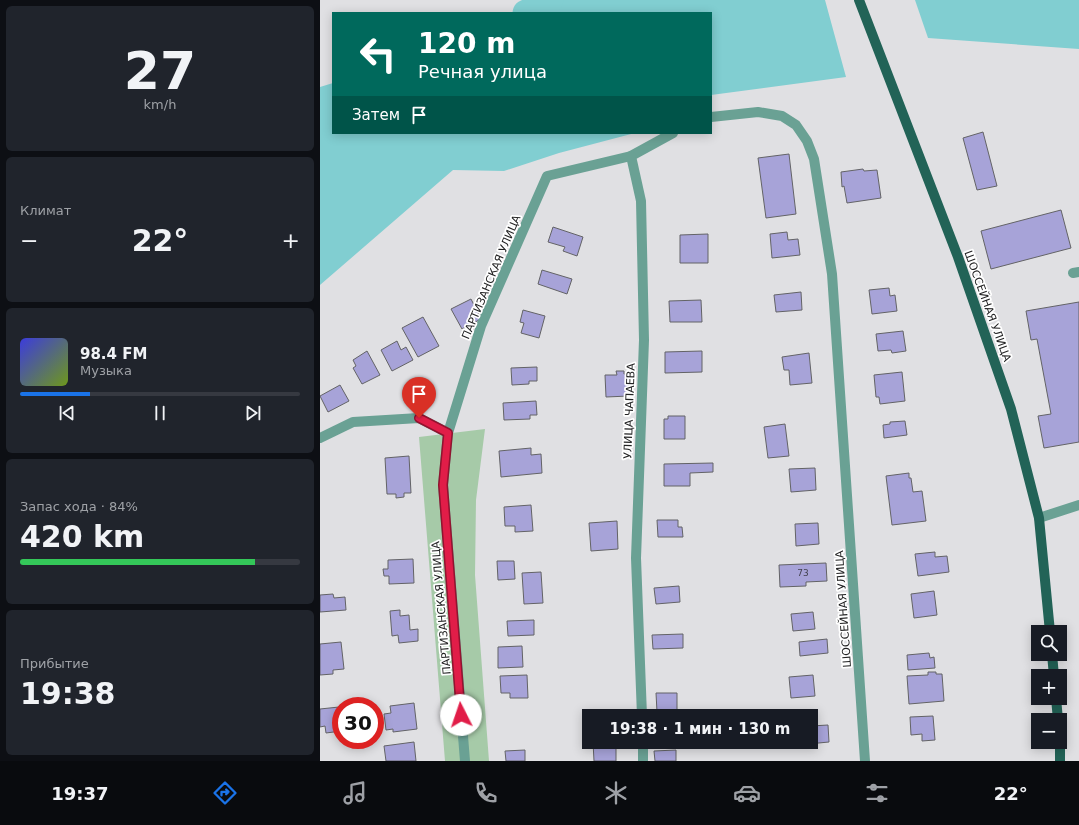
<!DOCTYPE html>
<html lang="ru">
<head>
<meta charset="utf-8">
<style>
	:root { --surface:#171b24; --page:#20242c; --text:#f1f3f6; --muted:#9ea1a6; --line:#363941; --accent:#1a73e8 }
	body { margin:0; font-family:"DejaVu Sans",sans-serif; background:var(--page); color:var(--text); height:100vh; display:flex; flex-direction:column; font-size:15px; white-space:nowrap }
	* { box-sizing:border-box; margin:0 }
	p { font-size:13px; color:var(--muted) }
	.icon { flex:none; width:22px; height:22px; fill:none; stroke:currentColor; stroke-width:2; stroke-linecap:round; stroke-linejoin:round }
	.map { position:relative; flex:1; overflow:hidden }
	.drawer { display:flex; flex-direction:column; gap:6px; padding:6px; background:#0d0f14; width:320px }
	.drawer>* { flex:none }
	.banner { position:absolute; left:12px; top:12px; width:380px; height:122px; border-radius:0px; box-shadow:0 2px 10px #0003; background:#00695c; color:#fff; overflow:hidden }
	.controls { position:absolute; left:711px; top:625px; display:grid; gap:8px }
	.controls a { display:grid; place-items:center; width:36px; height:36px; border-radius:0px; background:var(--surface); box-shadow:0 2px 10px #0003; font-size:20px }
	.speed { position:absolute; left:12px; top:697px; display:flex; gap:8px; font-size:20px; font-weight:700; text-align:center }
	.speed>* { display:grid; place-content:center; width:52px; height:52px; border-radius:50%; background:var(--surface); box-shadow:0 2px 10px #0003; line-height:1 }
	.speed .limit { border:6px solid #d22; background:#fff; color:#111 }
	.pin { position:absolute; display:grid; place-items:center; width:34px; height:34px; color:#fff; margin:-41px -17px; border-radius:50% 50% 50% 0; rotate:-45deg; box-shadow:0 0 4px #0007 }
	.pin .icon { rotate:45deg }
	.me { position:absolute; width:44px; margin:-22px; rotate:356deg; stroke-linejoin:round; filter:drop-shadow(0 0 3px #0008) }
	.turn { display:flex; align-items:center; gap:14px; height:84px; padding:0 20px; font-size:18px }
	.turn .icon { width:52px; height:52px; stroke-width:2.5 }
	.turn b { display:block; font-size:28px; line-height:34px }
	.then { display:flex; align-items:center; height:38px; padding:0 20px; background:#0003; gap:8px; font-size:15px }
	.big { font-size:30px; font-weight:600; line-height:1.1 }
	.drawer .widget { flex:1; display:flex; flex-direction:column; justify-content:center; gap:6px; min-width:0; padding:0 14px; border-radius:6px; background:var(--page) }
	.drawer .dial { align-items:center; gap:0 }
	.dial b { font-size:52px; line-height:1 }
	.song { display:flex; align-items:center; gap:12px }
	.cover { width:48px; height:48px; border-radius:6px; background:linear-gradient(135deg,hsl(240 70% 55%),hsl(80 70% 35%)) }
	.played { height:4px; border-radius:2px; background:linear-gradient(90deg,var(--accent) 25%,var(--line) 25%) }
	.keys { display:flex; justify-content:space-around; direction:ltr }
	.heat { display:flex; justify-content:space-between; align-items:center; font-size:22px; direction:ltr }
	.charge { height:6px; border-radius:3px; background:linear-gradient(90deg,#34c759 84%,var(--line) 0) }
	.trip { position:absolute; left:262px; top:709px; width:236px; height:40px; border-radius:0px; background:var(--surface); box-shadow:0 2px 10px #0003; font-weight:600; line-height:40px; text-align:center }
	.tab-bar { display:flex; height:64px; justify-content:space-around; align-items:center; background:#090b0e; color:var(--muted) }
	.tab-bar .icon { width:28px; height:28px }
	.tab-bar .current { color:var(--accent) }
	.tab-bar b { font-size:18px; color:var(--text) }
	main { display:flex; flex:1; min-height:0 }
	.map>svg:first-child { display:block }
	.green { fill:#a6caa8 }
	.water { fill:#81ced1 }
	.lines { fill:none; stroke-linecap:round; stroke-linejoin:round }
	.river { stroke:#81ced1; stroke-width:27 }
	.building { fill:#a7a3d8; stroke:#636366 }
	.minor { stroke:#6aa194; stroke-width:10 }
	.major { stroke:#226357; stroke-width:10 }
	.route-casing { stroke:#92132f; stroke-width:10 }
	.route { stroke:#e11d48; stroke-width:7 }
	.labels { text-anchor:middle; stroke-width:3.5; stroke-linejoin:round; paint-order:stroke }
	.number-label { font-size:9px; fill:#434250 }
	.street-label { font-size:11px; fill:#222223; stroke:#fff }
</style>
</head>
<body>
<main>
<section class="drawer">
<div class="widget dial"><b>27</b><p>km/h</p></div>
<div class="widget"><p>Климат</p>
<div class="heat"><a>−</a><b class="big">22°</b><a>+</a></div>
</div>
<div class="widget">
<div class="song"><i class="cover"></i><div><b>98.4 FM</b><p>Музыка</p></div></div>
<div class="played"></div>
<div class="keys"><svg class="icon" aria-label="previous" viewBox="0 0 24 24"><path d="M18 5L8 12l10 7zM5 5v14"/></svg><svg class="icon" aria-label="pause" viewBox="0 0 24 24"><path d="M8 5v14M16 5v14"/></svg><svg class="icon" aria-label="next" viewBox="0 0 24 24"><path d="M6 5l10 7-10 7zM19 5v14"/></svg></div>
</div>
<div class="widget"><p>Запас хода · 84%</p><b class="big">420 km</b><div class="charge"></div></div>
<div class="widget"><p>Прибытие</p><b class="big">19:38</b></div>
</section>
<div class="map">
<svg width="759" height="761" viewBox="0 0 759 761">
	<rect width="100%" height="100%" fill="#e0e0e3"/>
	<polygon class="green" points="165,429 156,500 155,575 169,761 125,761 99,437"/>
	<g class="water">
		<polygon points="237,0 505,0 526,77 391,95 391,13 204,13"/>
		<polygon points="595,0 759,0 759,49 608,38"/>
		<polygon points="13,83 13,133 315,133 239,153 184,171 133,170 0,285 0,87"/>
	</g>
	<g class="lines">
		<polyline class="river" points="206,13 216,9 230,0"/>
	</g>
	<g class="building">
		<polygon points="663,132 677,186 657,190 643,138"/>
		<polygon points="469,154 476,214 446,218 438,158"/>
		<polygon points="543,169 544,171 557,170 561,198 527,203 524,186 522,187 521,172"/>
		<polygon points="741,210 751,248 671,269 661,231"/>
		<polygon points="233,227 263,237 257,256 243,251 245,247 228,242"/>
		<polygon points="467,232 468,240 478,239 480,255 452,258 450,234"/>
		<polygon points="388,234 388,263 360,263 360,235"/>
		<polygon points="222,270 252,279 247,294 218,284"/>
		<polygon points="569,288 570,296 575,295 577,311 552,314 549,290"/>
		<polygon points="481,292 482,310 456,312 454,295"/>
		<polygon points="151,299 161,319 142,329 131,309"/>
		<polygon points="381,300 382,322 350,322 349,301"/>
		<polygon points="759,302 759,442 724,448 718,416 731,414 717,339 711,340 706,311"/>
		<polygon points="203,310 225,316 219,338 201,333 204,323 200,322"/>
		<polygon points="103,317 119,346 98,357 82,328"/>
		<polygon points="583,331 586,351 572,353 571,350 558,351 556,334"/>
		<polygon points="77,341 81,350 86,347 93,360 72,371 61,350"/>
		<polygon points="47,351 60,375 42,384 33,368 36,366 33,360"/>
		<polygon points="382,351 382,372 345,373 345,352"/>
		<polygon points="489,353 492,383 470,385 469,370 464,370 462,357"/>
		<polygon points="217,367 217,381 209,381 209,384 192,385 191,368"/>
		<polygon points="296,371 304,371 304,374 308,374 309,396 286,397 285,375 297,375"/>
		<polygon points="582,372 585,401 560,404 559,397 556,397 554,375"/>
		<polygon points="20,385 29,401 8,412 0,396"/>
		<polygon points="216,401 217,415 210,415 210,419 184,420 183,403"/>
		<polygon points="348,416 365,416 365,439 344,439 344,419 348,419"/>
		<polygon points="585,421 587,435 564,438 563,425 570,424 570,422"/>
		<polygon points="465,424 469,456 448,458 444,427"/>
		<polygon points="211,448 211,455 221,454 222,473 181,477 179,451"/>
		<polygon points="89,456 91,493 84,493 84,497 76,498 76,494 67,494 65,458"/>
		<polygon points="393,463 393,472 370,473 370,486 344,486 344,464"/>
		<polygon points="495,468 496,490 471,492 469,469"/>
		<polygon points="589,473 589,478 591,478 593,492 602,491 606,521 572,525 566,476"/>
		<polygon points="211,505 213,531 195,532 195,526 185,526 184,507"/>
		<polygon points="337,520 358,520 358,527 362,527 363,537 338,537"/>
		<polygon points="297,521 298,549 271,551 269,523"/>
		<polygon points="498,523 499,544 476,546 475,524"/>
		<polygon points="615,552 615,557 627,556 629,572 598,576 595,554"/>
		<polygon points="93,559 94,583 69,584 69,576 64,576 63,569 68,569 68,560"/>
		<polygon points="177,561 194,561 195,579 178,580"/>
		<polygon points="506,563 507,581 486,582 486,586 460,587 459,565"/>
		<polygon points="221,572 223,603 204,604 202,573"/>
		<polygon points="359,586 360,602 336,604 334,588"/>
		<polygon points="614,591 617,615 594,618 591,594"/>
		<polygon points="13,594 14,598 25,597 26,610 0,612 0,595"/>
		<polygon points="80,610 80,616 89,615 90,630 98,629 98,641 79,643 78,635 72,636 70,611"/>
		<polygon points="493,612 495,629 473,631 471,614"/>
		<polygon points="214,620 214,635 188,636 187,621"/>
		<polygon points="363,634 363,648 333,649 332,635"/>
		<polygon points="507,639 508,653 480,656 479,642"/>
		<polygon points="21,642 24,669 13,670 13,674 0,675 0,644"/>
		<polygon points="202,646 203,667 178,668 178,647"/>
		<polygon points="609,653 610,658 614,657 615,668 588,670 587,655"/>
		<polygon points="608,672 616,672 616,674 622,674 624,701 589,704 587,676 608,675"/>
		<polygon points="207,675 208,698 190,698 190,693 181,693 180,676"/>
		<polygon points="493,675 495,696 471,698 469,677"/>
		<polygon points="336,693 357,693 357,712 337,712"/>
		<polygon points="94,703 97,729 73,732 73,729 66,730 64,714 71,713 70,706"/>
		<polygon points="19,707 21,731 6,733 5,726 0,727 0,709"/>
		<polygon points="613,716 615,740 602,741 602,734 591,735 590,717"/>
		<polygon points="508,725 509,742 488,744 488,742 491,742 491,726"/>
		<polygon points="94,742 96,761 66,761 64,746"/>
		<polygon points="273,742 296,742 296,761 274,761"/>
		<polygon points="205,750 205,761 186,761 185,751"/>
		<polygon points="356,750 356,761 335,761 334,751"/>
	</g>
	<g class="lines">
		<g class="minor">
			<polyline points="391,117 438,112 462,116 476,125 487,141 494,159 512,274 545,761"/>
			<polyline points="753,273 759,272"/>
			<polyline points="0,438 33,422 99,418 128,433"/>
			<polyline points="719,518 759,505"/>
			<polyline points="322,716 316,558 324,340 321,201 311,156 353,133"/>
			<polyline points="323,742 323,761"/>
			<polyline points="145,761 123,485 128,433 161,326 227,176 311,156"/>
		</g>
		<g class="major">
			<polyline points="539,0 638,257 691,409 719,518 730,632"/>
			<polyline points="732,654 734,676"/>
			<polyline points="736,698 738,720"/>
			<polyline points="740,742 740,761"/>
		</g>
	</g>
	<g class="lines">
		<g class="route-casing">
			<polyline id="route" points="99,418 128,433 123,485 141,715"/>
		</g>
		<use href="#route" class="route"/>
	</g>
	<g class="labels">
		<g class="number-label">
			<text x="483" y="576">73</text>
		</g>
		<g class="street-label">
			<text transform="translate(171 277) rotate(-67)" y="4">ПАРТИЗАНСКАЯ УЛИЦА</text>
			<text transform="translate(668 306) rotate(70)" y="4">ШОССЕЙНАЯ УЛИЦА</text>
			<text transform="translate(309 411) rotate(-88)" y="4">УЛИЦА ЧАПАЕВА</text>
			<text transform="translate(121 608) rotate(-95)" y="4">ПАРТИЗАНСКАЯ УЛИЦА</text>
			<text transform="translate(523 609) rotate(-94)" y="4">ШОССЕЙНАЯ УЛИЦА</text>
		</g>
	</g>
</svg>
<div class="controls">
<a><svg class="icon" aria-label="search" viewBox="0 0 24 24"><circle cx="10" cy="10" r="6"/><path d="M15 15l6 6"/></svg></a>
<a>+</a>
<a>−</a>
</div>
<div class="speed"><div class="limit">30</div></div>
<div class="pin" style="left:99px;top:418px;background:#d93025"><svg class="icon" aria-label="arrive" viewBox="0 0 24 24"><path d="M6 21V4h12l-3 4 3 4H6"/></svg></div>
<svg class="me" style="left:141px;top:715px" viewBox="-20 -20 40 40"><circle r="19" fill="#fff"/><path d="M0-13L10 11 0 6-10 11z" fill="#e11d48"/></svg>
<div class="trip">19:38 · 1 мин · 130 m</div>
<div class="banner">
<div class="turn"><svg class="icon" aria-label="left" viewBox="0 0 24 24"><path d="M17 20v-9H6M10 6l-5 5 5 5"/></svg><div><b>120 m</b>Речная улица</div></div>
<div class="then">Затем<svg class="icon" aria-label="arrive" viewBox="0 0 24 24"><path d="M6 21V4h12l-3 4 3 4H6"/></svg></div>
</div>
</div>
</main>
<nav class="tab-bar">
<b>19:37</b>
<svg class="icon current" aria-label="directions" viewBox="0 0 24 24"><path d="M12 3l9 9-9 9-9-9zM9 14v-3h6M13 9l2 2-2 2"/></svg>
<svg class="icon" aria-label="music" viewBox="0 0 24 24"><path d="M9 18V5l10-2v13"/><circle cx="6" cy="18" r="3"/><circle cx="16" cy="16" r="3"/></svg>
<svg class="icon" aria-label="phone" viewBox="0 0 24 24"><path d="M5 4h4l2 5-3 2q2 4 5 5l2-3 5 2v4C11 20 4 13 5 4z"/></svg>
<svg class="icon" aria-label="climate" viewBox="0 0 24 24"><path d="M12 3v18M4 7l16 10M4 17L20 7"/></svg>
<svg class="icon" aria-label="car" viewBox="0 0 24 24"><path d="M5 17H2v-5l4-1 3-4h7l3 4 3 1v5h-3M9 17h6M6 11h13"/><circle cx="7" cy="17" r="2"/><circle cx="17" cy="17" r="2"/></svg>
<svg class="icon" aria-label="filters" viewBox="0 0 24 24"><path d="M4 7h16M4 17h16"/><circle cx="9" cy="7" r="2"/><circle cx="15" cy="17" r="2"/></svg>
<b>22°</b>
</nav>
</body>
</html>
